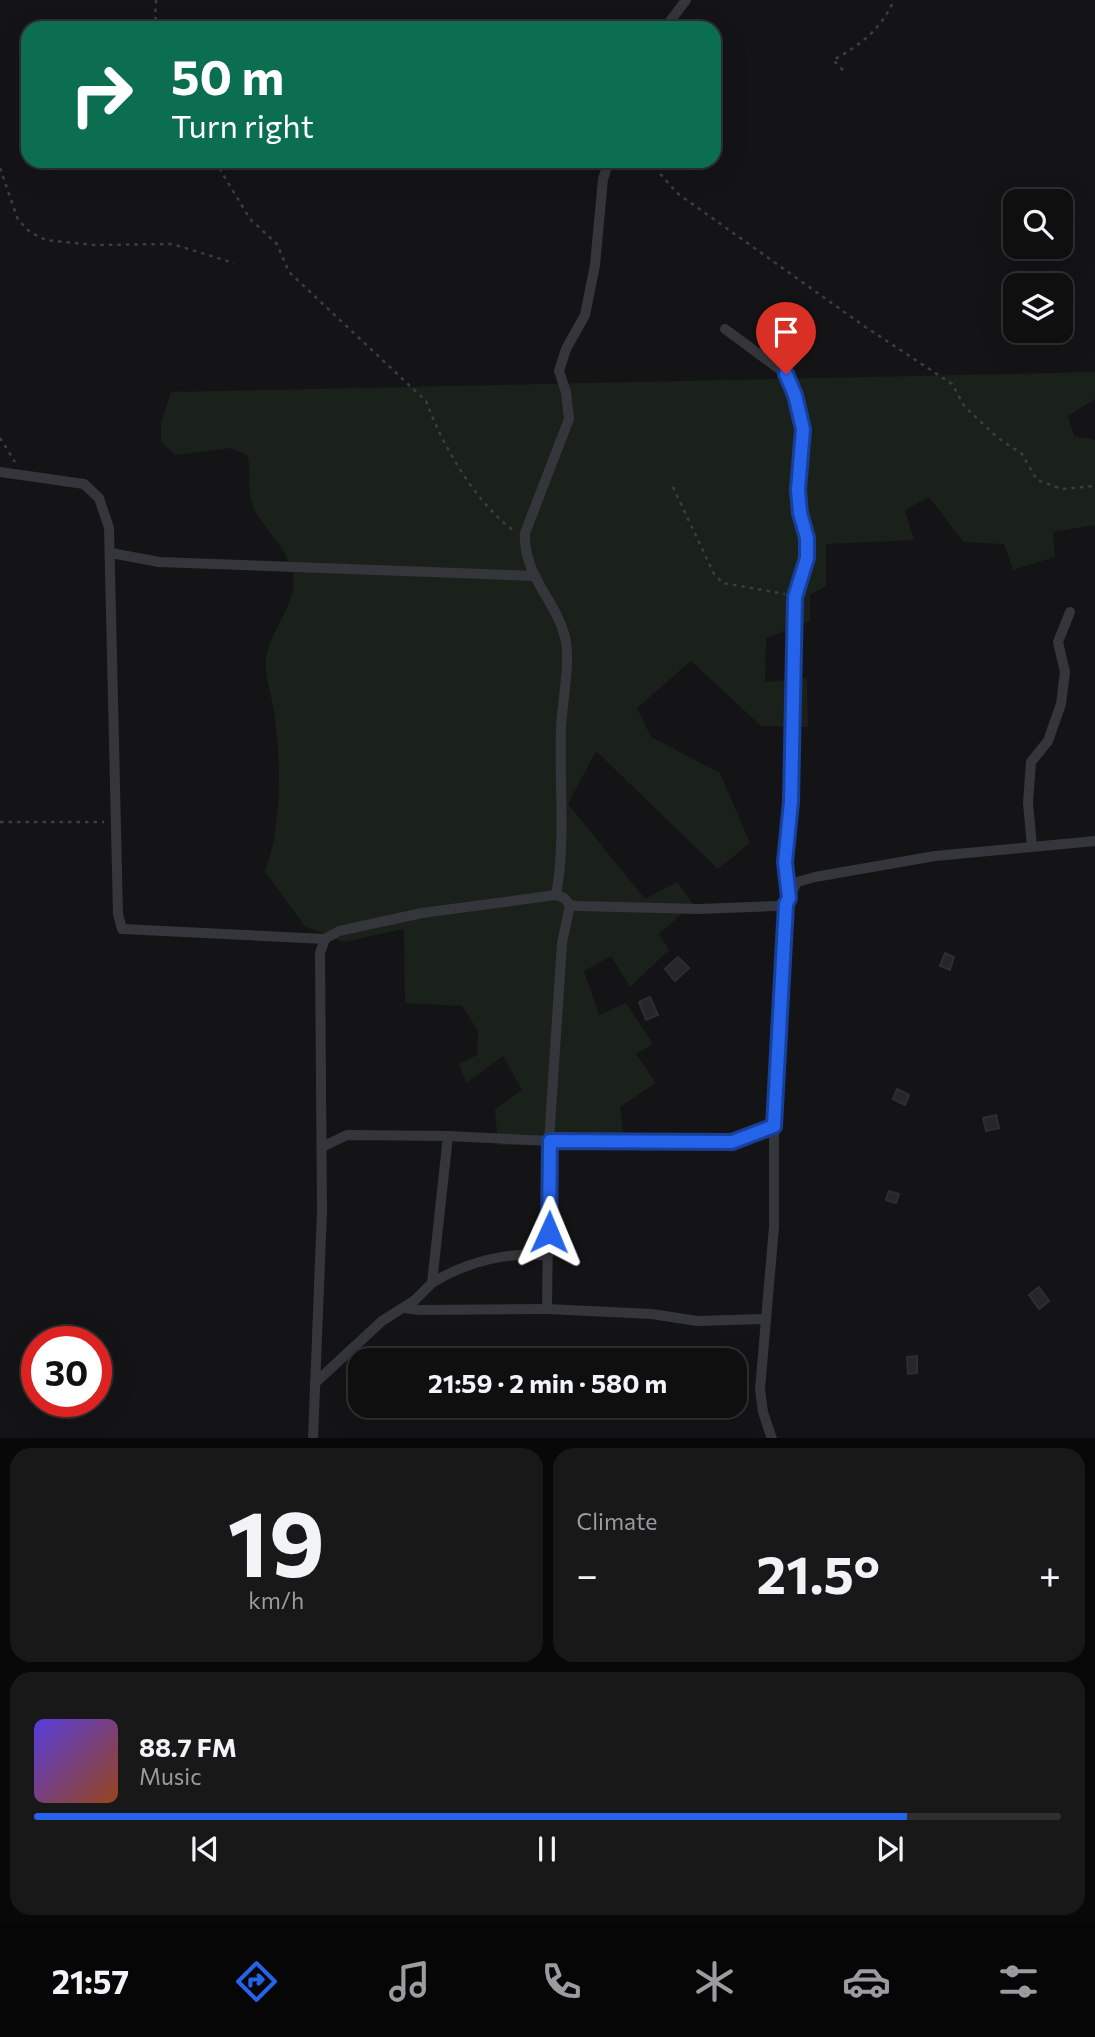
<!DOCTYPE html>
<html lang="en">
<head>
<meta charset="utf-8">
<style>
	:root { --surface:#0f0f10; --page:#181819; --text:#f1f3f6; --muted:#9b9c9f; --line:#2f2f30; --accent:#2563eb }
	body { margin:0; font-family:Commissioner,sans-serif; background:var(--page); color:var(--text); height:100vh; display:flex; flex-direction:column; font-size:26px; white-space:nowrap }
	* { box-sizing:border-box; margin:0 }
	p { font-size:23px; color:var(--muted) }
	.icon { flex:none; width:38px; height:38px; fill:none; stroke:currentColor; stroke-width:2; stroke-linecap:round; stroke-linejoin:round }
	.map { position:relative; height:1438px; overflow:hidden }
	.side { display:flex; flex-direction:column; gap:10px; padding:10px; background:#080809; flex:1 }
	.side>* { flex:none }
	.guide { position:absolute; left:21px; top:21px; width:700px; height:147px; border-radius:21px; box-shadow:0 7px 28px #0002,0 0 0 2px var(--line); background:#0b6e4f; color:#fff; overflow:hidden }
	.buttons { position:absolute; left:1003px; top:189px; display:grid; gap:14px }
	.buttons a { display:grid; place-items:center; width:70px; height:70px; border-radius:14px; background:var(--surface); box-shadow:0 7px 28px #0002,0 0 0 2px var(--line); font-size:35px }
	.speed { position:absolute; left:21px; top:1326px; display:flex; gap:14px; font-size:35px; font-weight:700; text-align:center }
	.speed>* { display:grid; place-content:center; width:91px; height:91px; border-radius:50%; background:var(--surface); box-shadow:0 7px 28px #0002,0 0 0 2px var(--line); line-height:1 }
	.speed .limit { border:10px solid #d22; background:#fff; color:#111 }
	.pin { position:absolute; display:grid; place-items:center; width:60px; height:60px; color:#fff; margin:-72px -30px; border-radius:50% 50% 50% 0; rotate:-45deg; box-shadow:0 0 7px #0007 }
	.pin .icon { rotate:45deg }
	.me { position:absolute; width:77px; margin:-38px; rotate:1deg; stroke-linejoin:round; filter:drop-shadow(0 0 5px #0008) }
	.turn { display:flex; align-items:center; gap:24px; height:147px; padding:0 35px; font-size:32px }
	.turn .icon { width:91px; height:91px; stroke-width:2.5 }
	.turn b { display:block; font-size:49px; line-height:60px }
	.big { font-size:52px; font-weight:700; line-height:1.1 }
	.side .widget { flex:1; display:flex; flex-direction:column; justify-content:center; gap:10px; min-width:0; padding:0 24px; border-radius:21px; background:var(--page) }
	.side .dial { align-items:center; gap:0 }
	.dial b { font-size:91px; line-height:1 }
	.song { display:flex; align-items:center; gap:21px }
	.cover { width:84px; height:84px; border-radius:10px; background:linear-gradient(135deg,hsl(250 70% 55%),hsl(20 70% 35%)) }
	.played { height:7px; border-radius:4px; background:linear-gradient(90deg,var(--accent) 85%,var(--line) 85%) }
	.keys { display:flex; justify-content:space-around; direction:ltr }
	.heat { display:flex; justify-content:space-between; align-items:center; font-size:38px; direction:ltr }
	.side .tiles { flex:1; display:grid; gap:10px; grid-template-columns:1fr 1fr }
	.widget:last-child { grid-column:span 2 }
	.trip { position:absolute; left:348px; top:1348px; width:399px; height:70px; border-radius:21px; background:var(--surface); box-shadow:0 7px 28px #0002,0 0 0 2px var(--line); font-weight:700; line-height:70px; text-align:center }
	.menu { display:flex; height:112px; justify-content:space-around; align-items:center; background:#060606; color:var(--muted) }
	.menu .icon { width:49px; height:49px }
	.menu .current { color:var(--accent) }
	.menu b { font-size:32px; color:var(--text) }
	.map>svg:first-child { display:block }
	.green { fill:#1a211b }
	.building { fill:#27272a; stroke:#2e2e32; stroke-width:2 }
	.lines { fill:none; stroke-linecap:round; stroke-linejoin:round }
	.path { stroke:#3b3d42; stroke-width:2.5; stroke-dasharray:3.5 5; stroke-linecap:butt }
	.street { stroke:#35363b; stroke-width:10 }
	.route-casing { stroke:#184099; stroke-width:18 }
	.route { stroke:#2563eb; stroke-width:12 }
</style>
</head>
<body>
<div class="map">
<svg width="1095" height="1439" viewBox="0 0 1095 1439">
	<rect width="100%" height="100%" fill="#141416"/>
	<path class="green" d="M1095,372v27l-27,17 6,20 21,4v85l-42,7 2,25 -42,13 -9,-26 -41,-2 -34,-45 -24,13 9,30 -88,4v42l-16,9v26l-44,17 -1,44 42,-4 1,49 -47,-1 -70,-65 -54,47 14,29 69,36 30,70 -32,26 -122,-118 -28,53 77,95 32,-17 16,22 -34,30 10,16 -39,37 -19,-31 -27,15 15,44 27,-12 27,41 -17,10 20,29 -36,24 4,37 -126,1 -3,-36 27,-19 -19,-34 -37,27 -7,-19 18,-9 1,-24 -16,-25 -57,-3 -1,-74 -60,13 -39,-16 -40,-54c17,-47 16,-105 10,-154 -2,-18 -10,-39 -9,-58 2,-30 35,-58 26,-91 -7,-23 -30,-42 -39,-63 -8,-19 0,-32 -6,-51l-16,-7 -56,7 -14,-13v-18l10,-32z"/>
	<g class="building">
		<polygon points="945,953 954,957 950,970 940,966"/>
		<polygon points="678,957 689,968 675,981 665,969"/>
		<polygon points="650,997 658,1015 646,1020 639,1002"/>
		<polygon points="897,1089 909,1095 905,1105 893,1099"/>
		<polygon points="996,1115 999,1128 986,1131 983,1118"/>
		<polygon points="889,1191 899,1194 896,1203 886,1200"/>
		<polygon points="1039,1287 1049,1301 1039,1309 1029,1295"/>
		<polygon points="917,1356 917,1373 908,1374 907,1357"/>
	</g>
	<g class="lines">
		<g class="path">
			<polyline points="156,0 155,17 161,28"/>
			<path d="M843,70l-10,-10c28,-15 48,-31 61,-60"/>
			<path d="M215,161l35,58 27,25 12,28 137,129c17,45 48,100 88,130"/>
			<polyline points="649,161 677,193 864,326 952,384 965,407 998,438 1022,454 1037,480 1062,489 1095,486"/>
			<polyline points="0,168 18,220 30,232 46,240 93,245 172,244 234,263"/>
			<polyline points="0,438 15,462"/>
			<polyline points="673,487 714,574 723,583 785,594"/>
			<polyline points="0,822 104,822"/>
		</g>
		<g class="street">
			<polyline points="665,28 686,0"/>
			<polyline points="725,329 786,374 795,395 803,429 798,490 807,538 807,558 795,597 791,802 785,862 789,898"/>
			<polyline points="0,472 84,484 99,498 109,528 118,914 122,929 325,939 339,931 422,913 556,895 564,898 570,905 578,906 699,909 776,906 786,904 797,882 815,877 935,856 1095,841"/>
			<polyline points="111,553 159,562 535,576"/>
			<polyline points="1032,846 1028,803 1031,762 1048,741 1061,704 1065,672 1058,642 1070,612"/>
			<path d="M556,895c10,-55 3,-111 5,-167 1,-26 10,-67 4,-91 -9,-37 -42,-61 -40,-104l44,-114 -3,-27 -7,-21 7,-22 19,-34 10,-50 8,-86 6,-18"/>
			<polyline points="570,905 562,943 549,1141 732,1142 774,1126"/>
			<polyline points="448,1136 549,1141 547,1309 652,1314 697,1321 765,1319"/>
			<path d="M432,1283c34,-21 76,-32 116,-27"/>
			<polyline points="404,1308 419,1310 547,1309"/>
			<polyline points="315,1383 382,1321 415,1300 432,1283 448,1136 347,1135 322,1147"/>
			<polyline points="313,1439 322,1211 320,953 325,939"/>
			<polyline points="772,1439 763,1412 760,1389 774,1227 774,1096 786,904"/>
		</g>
	</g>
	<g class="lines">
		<g class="route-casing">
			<polyline id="route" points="549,1232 550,1141 732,1142 774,1126 786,904 789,898 785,862 791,802 795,597 807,558 807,538 800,513 798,490 803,429 795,395 786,374"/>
		</g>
		<use href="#route" class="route"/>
	</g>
</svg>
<div class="buttons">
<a><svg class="icon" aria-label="search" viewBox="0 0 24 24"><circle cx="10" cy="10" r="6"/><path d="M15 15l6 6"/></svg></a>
<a><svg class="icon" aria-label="layers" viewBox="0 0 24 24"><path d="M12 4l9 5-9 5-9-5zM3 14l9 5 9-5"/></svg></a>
</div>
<div class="speed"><div class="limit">30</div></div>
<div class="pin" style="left:786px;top:374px;background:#d93025"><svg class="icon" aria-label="arrive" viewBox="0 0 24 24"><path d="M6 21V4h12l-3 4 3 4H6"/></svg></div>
<svg class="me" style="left:549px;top:1232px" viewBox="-20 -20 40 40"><path d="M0-17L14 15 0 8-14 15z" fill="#2563eb" stroke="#fff" stroke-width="4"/></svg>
<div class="trip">21:59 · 2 min · 580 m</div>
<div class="guide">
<div class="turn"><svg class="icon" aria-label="right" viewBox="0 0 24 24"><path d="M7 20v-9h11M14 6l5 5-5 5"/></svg><div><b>50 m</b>Turn right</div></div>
</div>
</div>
<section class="side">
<div class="tiles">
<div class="widget dial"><b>19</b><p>km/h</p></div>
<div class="widget"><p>Climate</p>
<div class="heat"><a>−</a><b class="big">21.5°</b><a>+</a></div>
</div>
<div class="widget">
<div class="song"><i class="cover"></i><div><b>88.7 FM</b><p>Music</p></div></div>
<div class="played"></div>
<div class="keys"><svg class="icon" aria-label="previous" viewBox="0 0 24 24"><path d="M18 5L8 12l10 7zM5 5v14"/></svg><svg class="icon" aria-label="pause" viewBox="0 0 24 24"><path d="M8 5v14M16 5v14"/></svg><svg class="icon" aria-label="next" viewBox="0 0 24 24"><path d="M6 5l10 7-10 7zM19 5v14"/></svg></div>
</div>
</div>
</section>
<nav class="menu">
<b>21:57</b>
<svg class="icon current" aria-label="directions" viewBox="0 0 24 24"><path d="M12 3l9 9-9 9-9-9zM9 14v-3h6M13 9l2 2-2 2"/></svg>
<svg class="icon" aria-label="music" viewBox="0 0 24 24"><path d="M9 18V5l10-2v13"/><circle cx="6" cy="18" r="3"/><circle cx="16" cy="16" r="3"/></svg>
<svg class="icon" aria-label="phone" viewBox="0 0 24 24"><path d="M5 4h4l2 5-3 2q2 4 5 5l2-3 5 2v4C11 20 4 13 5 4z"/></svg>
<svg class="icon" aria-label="climate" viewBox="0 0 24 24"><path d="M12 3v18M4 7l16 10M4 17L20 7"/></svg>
<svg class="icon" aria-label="car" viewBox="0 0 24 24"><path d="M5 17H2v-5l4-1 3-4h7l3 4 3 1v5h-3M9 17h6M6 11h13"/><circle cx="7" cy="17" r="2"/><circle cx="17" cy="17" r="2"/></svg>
<svg class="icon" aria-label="filters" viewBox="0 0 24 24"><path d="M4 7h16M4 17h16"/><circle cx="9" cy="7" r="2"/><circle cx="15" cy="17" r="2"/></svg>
</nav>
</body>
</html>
